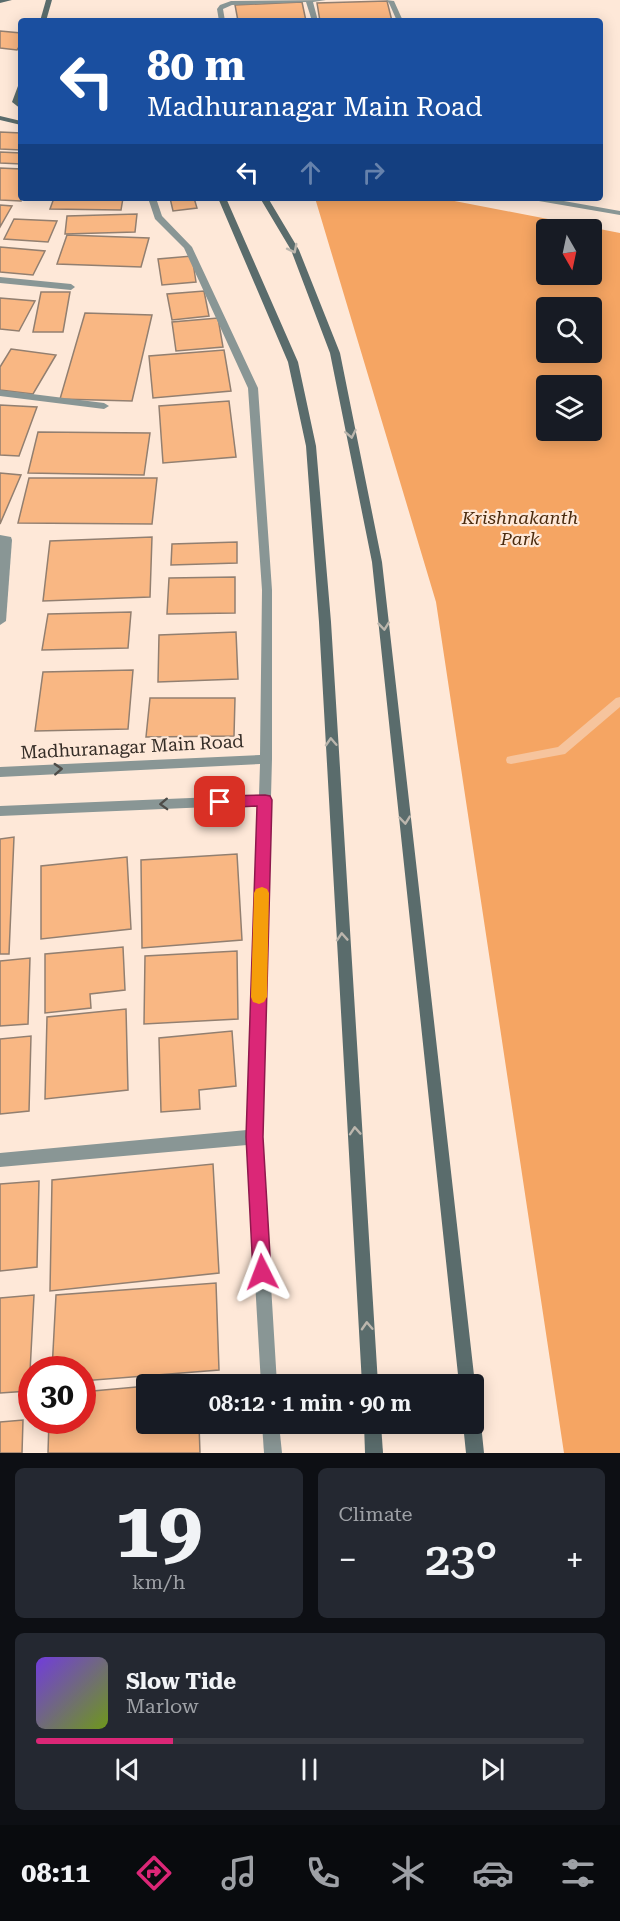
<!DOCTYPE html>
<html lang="en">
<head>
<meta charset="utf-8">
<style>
	:root { --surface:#171b24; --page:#242831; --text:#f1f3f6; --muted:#9ea1a6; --line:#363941; --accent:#db2777 }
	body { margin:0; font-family:"Roboto Serif",serif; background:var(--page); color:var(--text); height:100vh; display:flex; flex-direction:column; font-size:22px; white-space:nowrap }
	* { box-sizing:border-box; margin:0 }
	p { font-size:20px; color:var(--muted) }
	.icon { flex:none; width:33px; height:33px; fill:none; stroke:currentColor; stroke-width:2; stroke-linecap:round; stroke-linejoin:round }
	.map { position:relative; height:1453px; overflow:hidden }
	.sheet { display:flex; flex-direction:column; gap:15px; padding:15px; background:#0d0f14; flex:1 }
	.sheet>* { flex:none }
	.top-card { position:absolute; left:18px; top:18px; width:585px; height:183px; border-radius:6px; box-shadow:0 3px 15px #0003; background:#1a4fa0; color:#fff; overflow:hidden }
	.needle { width:39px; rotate:171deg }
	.fabs { position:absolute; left:536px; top:219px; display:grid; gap:12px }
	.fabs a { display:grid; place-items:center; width:66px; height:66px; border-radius:6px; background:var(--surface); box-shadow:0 3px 15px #0003; font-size:30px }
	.speed { position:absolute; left:18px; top:1356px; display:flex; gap:12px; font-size:30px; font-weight:700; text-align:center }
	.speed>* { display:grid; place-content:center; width:78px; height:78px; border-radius:50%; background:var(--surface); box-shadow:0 3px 15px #0003; line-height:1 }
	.speed .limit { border:9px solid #d22; background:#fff; color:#111 }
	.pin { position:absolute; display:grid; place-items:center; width:51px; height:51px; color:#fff; margin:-26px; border-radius:12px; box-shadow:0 3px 9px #0006 }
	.me { position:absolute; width:66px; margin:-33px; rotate:357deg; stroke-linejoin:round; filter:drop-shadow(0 0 4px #0008) }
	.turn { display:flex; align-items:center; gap:21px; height:126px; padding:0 30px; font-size:27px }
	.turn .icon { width:78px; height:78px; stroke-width:2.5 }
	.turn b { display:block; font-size:42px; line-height:51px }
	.lanes { display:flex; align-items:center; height:57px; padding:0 30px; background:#0003; justify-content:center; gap:30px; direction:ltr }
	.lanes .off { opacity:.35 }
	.big { font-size:45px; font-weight:600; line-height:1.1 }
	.sheet .card { flex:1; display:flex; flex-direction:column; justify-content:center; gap:9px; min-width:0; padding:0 21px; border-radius:9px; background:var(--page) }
	.sheet .dial { align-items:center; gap:0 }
	.dial b { font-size:78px; line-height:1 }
	.song { display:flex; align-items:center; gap:18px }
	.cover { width:72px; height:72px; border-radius:9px; background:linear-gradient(135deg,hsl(260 70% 55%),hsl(80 70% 35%)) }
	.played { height:6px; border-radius:3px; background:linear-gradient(90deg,var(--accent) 25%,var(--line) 25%) }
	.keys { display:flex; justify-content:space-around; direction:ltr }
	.heat { display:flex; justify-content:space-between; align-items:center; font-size:33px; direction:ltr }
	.sheet .tiles { flex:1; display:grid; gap:15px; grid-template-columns:1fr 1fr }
	.card:last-child { grid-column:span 2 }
	.trip { position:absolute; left:136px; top:1374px; width:348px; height:60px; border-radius:6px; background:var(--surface); box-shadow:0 3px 15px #0003; font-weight:600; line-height:60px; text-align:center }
	.dock { display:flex; height:96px; justify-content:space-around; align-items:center; background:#090b0e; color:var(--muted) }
	.dock .icon { width:42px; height:42px }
	.dock .active { color:var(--accent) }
	.dock b { font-size:27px; color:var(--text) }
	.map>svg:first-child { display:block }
	.green { fill:#f5a563; fill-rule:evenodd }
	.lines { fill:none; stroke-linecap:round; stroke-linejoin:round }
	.stream { fill:#f6c49d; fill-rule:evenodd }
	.building { fill:#f9b783; stroke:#927f70; stroke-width:1.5 }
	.service { fill:#899695; fill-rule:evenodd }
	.minor { fill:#899695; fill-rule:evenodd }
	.secondary { fill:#5a6c6c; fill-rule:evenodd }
	.oneway { stroke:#bcb6ad }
	.oneway2 { stroke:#4e4c48 }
	.route { fill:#db2777; stroke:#8e194d; stroke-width:1.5 }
	.slow { fill:#f59e0b }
	.labels { text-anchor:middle; stroke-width:4.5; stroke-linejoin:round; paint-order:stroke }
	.park-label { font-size:18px; font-style:italic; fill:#4b2b0e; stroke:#fee8d8 }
	.street-label { font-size:18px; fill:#352d27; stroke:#fee8d8 }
</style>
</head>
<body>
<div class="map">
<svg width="620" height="1453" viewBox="0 0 620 1453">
	<rect width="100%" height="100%" fill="#fee8d8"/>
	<path class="green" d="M315,198h124l181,35v1220h-56l-128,-851zM546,230h45v44h-45zM546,308h45v44h-45zM546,386h45v44h-45z"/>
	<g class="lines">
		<polygon class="stream" points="620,697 620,707 565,754 511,764 507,763 506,760 507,757 511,756 558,747 616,698"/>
	</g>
	<g class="building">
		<polygon points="387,1 392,21 320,21 317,3"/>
		<polygon points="302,2 306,21 238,21 235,5"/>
		<polygon points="0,31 21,33 21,44 17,50 0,48"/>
		<polygon points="0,132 21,133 21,150 0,149"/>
		<polygon points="0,152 21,153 21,164 0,163"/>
		<polygon points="0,168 21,169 21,201 0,200"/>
		<polygon points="54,198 123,198 121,210 50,209"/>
		<polygon points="170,198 194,198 197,208 173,211"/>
		<polygon points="0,205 12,206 0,227"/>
		<polygon points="137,214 135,232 65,234 67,216"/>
		<polygon points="14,219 57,221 48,242 4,239"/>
		<polygon points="67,235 149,238 141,267 57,264"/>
		<polygon points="0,247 45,251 33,275 0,272"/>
		<polygon points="192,256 196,282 162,285 158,259"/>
		<polygon points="204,291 209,316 172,320 167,294"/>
		<polygon points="41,292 70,292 63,332 33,332"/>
		<polygon points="0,298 35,301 19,331 0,329"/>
		<polygon points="85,313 152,315 132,401 60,399"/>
		<polygon points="218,318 223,347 176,351 172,322"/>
		<polygon points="11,349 56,355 33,394 0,390 0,367"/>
		<polygon points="224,350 231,391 153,398 149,356"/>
		<polygon points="229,401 236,457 163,463 159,406"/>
		<polygon points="0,405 37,407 19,456 0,455"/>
		<polygon points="38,432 150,433 144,475 28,473"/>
		<polygon points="0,473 21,475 0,524"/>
		<polygon points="29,478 157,478 152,524 18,523"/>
		<polygon points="152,537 150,597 43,601 50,541"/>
		<polygon points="237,542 237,563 171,565 172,544"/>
		<polygon points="235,577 235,613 167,614 169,578"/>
		<polygon points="131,612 128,648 42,650 48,614"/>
		<polygon points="236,632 238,679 158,682 159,635"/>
		<polygon points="133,670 128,729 35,731 43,672"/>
		<polygon points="150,698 235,698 234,736 146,737"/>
		<polygon points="14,837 9,954 0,954 0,839"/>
		<polygon points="237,854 242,940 142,948 141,860"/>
		<polygon points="127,857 131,929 41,939 41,866"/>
		<polygon points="123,947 125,990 90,994 91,1008 45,1013 45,954"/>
		<polygon points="237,951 238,1019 144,1024 145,956"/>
		<polygon points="30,958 28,1024 0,1026 0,961"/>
		<polygon points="126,1009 128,1090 45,1099 47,1017"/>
		<polygon points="232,1031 236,1086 199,1090 200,1109 161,1112 159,1038"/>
		<polygon points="31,1036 29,1111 0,1114 0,1039"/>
		<polygon points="213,1164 219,1273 50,1291 52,1180"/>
		<polygon points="39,1181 37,1267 0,1271 0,1184"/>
		<polygon points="216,1283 219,1370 82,1381 82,1370 52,1370 56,1295"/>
		<polygon points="34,1295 29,1391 0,1393 0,1298"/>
		<polygon points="147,1386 147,1424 199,1424 200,1453 48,1453 49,1420 82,1420 82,1392"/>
		<polygon points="23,1420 22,1453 0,1453 0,1422"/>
	</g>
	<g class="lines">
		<polygon class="service" points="529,198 547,198 620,211 620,215 533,200"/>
		<g class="minor">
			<polygon points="326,0 313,2 318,21 312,21 306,2 232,5 223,9 225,21 219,21 217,9 220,5 231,1"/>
			<polygon points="386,0 394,1 403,21 397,21 389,3"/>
			<polygon points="148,198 156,198 162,216 192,247 258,388 272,590 272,759 262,1137 277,1384 261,1384 247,1145 0,1167 0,1153 247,1130 258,805 0,816 0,806 259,795 260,764 0,777 0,767 260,755 262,590 248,388 184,248 155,219"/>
			<polygon points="0,277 71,284 75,287 71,290 0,283"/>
			<polygon points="0,390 104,403 109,406 104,409 0,396"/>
			<polygon points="0,535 11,537 12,540 6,621 0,625"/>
			<polygon points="262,1424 279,1424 282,1453 264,1453"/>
		</g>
		<g class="secondary">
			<polygon points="0,0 12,0 0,3"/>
			<polygon points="46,0 52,0 46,21 40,21"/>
			<polygon points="18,86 21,86 21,109 12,102"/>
			<polygon points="0,116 21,121 21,125 0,120"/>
			<polygon points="218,198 226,198 298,362 316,446 331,622 378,1384 362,1384 319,622 306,446 288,362"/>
			<polygon points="260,198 268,198 299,250 340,353 382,562 475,1384 474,1388 474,1384 459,1384 372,562 330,353 291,250"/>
			<polygon points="474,1416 478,1418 481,1424 484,1453 466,1453 463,1424 474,1424"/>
			<polygon points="364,1424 381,1424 383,1453 365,1453"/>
		</g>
	</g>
	<defs><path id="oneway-chevron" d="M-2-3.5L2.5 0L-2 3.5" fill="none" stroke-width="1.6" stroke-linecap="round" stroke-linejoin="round" transform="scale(1.5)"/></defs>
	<g class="oneway">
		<use href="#oneway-chevron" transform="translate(293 249) rotate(63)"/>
		<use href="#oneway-chevron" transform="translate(351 434) rotate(79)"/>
		<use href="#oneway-chevron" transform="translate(384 626) rotate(84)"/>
		<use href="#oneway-chevron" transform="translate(331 742) rotate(-93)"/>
		<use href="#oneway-chevron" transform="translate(405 820) rotate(84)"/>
		<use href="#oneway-chevron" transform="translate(342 937) rotate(-94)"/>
		<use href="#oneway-chevron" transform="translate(355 1131) rotate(-94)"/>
		<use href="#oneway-chevron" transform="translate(367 1326) rotate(-93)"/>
	</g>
	<g class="oneway2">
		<use href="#oneway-chevron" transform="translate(58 769) rotate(-3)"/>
		<use href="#oneway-chevron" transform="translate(164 804) rotate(178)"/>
	</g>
	<polygon class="route" points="265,795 270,796 272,800 263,1137 271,1272 269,1278 262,1281 256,1278 253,1272 246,1137 257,806 220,808 215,806 213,802 215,798 220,796"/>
	<polygon class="slow" points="262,887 267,889 269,893 267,997 264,1002 259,1004 253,1002 251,997 254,893 256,889"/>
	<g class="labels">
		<g class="park-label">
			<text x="520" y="524">Krishnakanth<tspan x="520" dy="21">Park</tspan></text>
		</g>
		<g class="street-label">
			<text transform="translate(132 747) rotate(-3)" y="6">Madhuranagar Main Road</text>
		</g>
	</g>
</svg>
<div class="fabs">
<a><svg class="needle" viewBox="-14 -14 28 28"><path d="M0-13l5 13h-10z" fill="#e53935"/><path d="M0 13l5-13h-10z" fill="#9ea1a6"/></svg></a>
<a><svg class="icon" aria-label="search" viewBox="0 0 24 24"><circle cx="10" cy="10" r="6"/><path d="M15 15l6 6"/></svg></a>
<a><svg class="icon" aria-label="layers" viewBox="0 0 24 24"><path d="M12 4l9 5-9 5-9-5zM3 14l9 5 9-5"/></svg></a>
</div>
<div class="speed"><div class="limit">30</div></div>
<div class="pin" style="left:220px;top:802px;background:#d93025"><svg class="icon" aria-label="arrive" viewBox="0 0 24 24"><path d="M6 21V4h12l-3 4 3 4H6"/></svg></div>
<svg class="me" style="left:262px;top:1272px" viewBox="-20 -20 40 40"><path d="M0-17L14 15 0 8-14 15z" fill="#db2777" stroke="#fff" stroke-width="4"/></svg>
<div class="trip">08:12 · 1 min · 90 m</div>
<div class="top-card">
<div class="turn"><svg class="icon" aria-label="left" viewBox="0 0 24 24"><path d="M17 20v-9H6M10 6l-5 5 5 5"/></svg><div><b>80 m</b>Madhuranagar Main Road</div></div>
<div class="lanes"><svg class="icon" aria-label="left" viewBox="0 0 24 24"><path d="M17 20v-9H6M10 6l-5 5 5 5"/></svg><svg class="icon off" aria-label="ahead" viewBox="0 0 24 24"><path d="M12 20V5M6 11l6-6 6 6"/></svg><svg class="icon off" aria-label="right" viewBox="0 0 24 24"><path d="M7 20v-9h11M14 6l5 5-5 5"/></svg></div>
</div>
</div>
<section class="sheet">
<div class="tiles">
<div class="card dial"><b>19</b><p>km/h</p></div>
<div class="card"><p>Climate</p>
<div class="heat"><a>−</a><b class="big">23°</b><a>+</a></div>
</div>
<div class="card">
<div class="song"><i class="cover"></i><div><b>Slow Tide</b><p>Marlow</p></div></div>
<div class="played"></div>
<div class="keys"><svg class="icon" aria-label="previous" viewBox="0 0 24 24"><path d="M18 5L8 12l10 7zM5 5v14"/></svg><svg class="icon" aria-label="pause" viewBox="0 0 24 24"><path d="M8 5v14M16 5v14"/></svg><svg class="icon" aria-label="next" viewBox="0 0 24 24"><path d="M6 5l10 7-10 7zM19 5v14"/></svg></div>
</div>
</div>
</section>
<nav class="dock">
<b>08:11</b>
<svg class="icon active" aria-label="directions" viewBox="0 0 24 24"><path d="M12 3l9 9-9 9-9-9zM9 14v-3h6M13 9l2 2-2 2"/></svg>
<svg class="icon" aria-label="music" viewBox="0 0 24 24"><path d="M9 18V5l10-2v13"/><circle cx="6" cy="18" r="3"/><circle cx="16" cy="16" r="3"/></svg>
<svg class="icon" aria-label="phone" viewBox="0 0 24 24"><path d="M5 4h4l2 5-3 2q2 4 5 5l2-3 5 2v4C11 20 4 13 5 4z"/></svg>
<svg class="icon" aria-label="climate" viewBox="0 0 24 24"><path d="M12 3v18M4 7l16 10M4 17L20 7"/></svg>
<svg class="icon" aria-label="car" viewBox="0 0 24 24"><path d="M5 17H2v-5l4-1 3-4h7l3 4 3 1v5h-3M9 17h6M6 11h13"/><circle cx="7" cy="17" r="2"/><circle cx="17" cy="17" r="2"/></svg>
<svg class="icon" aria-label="filters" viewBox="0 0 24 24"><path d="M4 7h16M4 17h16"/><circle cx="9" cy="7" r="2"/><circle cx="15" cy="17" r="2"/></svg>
</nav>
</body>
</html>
